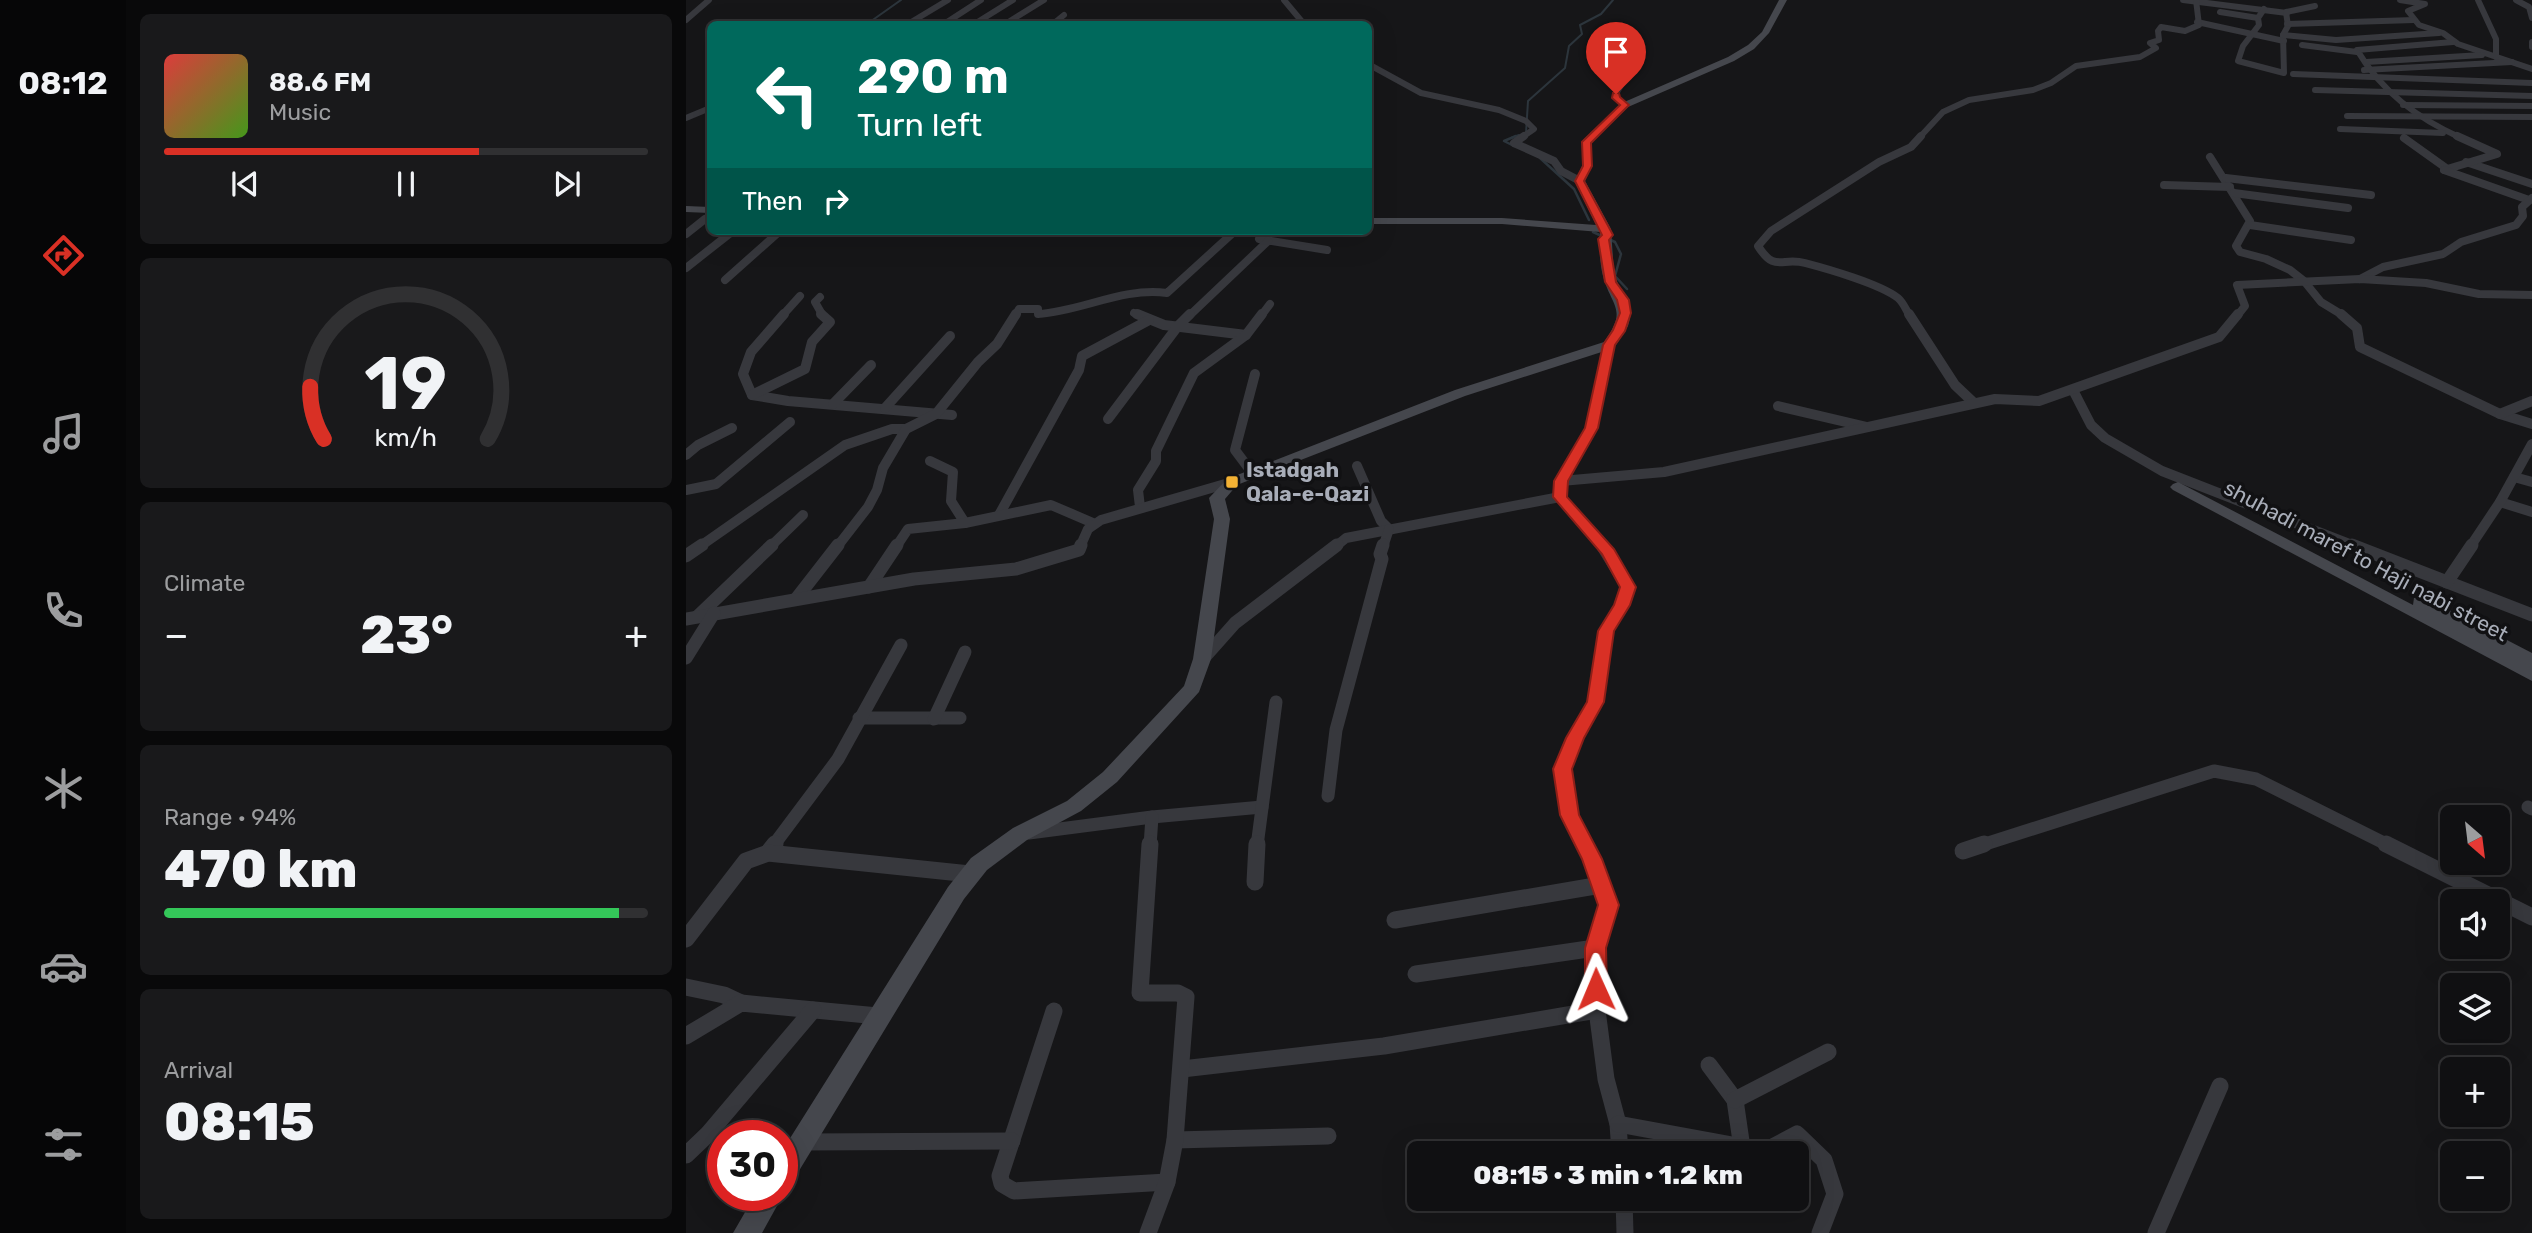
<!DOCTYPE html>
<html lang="en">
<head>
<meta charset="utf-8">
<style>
	:root { --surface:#101012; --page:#19191b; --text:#f1f3f6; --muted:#9c9d9f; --line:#303032; --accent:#d93025 }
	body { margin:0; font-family:Rubik,sans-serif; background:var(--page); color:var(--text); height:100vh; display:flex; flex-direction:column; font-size:26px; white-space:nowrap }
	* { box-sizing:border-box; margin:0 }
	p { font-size:23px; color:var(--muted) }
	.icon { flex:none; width:38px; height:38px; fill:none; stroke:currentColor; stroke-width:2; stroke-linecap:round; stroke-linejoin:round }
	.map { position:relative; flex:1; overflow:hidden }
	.sheet { display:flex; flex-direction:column; gap:14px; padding:14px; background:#09090a; width:560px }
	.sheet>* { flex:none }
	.hud { position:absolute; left:21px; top:21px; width:665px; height:214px; border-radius:10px; box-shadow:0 7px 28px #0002,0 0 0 2px var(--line); background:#00695c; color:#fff; overflow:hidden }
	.needle { width:46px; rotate:152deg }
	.buttons { position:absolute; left:1754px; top:805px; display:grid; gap:14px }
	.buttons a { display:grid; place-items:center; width:70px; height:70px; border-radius:10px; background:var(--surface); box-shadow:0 7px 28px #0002,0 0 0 2px var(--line); font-size:35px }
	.speed { position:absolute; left:21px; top:1120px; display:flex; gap:14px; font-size:35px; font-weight:700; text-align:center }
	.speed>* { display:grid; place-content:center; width:91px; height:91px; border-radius:50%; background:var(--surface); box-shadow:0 7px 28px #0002,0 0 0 2px var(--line); line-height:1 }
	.speed .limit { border:10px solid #d22; background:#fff; color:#111 }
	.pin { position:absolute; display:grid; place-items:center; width:60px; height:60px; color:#fff; margin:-72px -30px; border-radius:50% 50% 50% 0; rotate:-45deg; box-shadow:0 0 7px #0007 }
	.pin .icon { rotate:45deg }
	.me { position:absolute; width:77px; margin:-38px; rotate:359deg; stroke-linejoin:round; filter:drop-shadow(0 0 5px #0008) }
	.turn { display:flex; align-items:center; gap:24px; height:147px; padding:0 35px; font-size:32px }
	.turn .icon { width:91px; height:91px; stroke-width:2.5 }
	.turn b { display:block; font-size:49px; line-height:60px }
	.then { display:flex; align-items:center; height:66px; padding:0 35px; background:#0003; gap:14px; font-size:26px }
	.big { font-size:52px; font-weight:800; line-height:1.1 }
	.sheet .card { flex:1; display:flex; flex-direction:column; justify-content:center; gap:10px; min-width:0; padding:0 24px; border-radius:10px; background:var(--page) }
	.sheet .dial { align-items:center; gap:0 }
	.dial svg { height:182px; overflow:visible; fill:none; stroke:var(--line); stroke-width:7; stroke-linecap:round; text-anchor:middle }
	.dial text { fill:var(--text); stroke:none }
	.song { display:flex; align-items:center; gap:21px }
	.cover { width:84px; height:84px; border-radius:10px; background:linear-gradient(135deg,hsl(0 70% 55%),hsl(100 70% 35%)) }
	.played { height:7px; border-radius:4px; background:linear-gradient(90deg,var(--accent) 65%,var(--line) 65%) }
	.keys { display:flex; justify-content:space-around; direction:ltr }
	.heat { display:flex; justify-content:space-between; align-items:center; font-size:38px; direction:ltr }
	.charge { height:10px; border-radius:5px; background:linear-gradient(90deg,#34c759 94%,var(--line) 0) }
	.trip { position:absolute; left:721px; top:1141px; width:402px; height:70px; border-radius:10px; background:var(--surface); box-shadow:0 7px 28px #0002,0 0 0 2px var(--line); font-weight:800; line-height:70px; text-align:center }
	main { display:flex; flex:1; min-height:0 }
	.menu { display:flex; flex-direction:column; width:126px; justify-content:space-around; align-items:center; background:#060607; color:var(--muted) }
	.menu .icon { width:49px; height:49px }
	.menu .current { color:var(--accent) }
	.menu b { font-size:32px; color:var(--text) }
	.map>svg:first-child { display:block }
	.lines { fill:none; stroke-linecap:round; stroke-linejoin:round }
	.stream-far1 { stroke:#2c353c; stroke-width:2 }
	.stream { stroke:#2c353c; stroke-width:2.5 }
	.street-far4 { stroke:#37383d; stroke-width:6 }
	.street-far3 { stroke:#37383d; stroke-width:8 }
	.street-far2 { stroke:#37383d; stroke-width:10 }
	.street-far1 { stroke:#37383d; stroke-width:13 }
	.street { stroke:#37383d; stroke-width:17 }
	.secondary { fill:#45474d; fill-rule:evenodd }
	.route { fill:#d93025; stroke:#8d1f18; stroke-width:2 }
	.poi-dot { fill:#f2b134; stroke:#111113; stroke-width:2.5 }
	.labels { text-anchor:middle; stroke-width:7; stroke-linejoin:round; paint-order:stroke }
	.poi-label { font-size:21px; font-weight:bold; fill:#a8adb8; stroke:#111113; text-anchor:start }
	.street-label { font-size:21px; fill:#a8adb8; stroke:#111113 }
</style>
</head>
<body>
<main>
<nav class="menu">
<b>08:12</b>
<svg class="icon current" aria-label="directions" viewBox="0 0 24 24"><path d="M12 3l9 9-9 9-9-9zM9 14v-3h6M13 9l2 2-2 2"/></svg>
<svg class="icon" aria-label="music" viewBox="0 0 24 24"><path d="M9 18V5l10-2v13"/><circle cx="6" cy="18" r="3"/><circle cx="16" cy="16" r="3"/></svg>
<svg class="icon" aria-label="phone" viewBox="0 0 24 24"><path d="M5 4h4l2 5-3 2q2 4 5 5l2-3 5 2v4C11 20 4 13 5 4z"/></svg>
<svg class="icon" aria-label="climate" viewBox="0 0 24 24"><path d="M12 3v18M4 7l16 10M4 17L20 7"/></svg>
<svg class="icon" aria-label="car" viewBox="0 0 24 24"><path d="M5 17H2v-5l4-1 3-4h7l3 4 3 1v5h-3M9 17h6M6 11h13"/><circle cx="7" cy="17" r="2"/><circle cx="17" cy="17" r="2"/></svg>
<svg class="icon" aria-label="filters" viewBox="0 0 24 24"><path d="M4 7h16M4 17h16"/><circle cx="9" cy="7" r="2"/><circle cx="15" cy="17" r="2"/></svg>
</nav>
<section class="sheet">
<div class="card">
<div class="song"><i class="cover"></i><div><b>88.6 FM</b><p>Music</p></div></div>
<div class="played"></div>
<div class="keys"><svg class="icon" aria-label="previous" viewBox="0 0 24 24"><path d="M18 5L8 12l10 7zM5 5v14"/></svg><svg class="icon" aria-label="pause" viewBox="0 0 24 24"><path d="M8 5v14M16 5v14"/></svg><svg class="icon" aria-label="next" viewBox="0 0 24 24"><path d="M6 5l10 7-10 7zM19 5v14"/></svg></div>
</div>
<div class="card dial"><svg viewBox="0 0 100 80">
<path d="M14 69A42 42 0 1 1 86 69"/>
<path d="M14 69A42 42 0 0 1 8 46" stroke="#d93025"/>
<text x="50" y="56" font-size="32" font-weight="700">19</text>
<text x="50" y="72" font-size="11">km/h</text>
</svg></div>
<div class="card"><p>Climate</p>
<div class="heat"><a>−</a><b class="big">23°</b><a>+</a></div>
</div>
<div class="card"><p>Range · 94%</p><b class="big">470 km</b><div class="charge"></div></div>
<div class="card"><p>Arrival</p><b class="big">08:15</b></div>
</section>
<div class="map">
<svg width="1846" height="1233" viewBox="0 0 1846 1233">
	<rect width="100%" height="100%" fill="#161618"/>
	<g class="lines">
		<g class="stream-far1">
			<polyline points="181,24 215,0"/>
			<polyline points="840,133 842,101 879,68 883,46 896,34 894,25 915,14 927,0"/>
			<polyline points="825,138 833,135"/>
		</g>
		<g class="stream">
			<polyline points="828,146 818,141 830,136"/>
			<polyline points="854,158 888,189 903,220"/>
			<polyline points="907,232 929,242 935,254 929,276 941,289"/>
		</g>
		<g class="street-far4">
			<polyline points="598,0 618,24"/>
			<polyline points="1497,0 1601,13"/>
			<polyline points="1714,0 1739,4 1722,11 1733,25 1757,33 1772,44 1846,69"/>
			<polyline points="1792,0 1810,39 1810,57"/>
			<polyline points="1830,0 1843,7 1846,18"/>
			<polyline points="1578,9 1572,18 1573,25 1557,46 1552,61 1598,73 1597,35 1602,26 1600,12 1629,6"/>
			<polyline points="1534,12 1572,18"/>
			<polyline points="0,20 23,0"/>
			<polyline points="324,21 358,0"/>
			<polyline points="1511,22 1598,41"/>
			<polyline points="188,23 226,24"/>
			<polyline points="290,23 327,0"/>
			<polyline points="222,24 262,0"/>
			<polyline points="258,24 295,0"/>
			<polyline points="367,24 378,15"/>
			<polyline points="1601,24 1728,20"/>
			<polyline points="1597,35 1650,40 1753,33"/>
			<path d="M1767,42l-96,8c25,42 60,68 104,88"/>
			<polyline points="1846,42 1846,47"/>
			<polyline points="1616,45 1671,52"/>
			<polyline points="1680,62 1796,55"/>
			<polyline points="682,64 735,93 813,110 840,121 848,129 835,138"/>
			<polyline points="1678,70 1826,62"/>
			<polyline points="1607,74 1846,83"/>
			<polyline points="1629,90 1846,96"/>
			<polyline points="939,105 930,98 930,94 952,56 954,45"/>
			<polyline points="1717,105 1846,106"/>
			<polyline points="1661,116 1846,117"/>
			<polyline points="0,118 24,108"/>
			<polyline points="1654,129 1757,133"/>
			<polyline points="1233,138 1257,112 1283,100 1347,90 1365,83 1390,66 1454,57 1470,48 1464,43 1473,40 1472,31 1475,27 1499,31 1513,25 1510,0"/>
		</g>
		<g class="street-far3">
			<polyline points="838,136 828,143 868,161 875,171 894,181"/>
			<polyline points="1718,138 1760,168"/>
			<polyline points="1524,157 1564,221 1550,246 1554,252 1580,259 1604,270 1618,281 1635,302 1658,316"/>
			<polyline points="1780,162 1846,184"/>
			<polyline points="1758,170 1811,154 1771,136"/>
			<polyline points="1758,170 1843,200"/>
			<polyline points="1540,178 1685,195"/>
			<polyline points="1478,185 1544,187"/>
			<polyline points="1548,193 1662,208"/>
			<polyline points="1564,225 1665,240"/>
			<polyline points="590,231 573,239 641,250"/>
			<polyline points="0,234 19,219"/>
			<polyline points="0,268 47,231"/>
			<polyline points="1674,279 1697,267 1757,254 1775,242 1830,225 1837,216 1836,207 1846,198"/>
			<polyline points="39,280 94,231"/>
			<polyline points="134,297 129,302 137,316"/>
			<polyline points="448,313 456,316"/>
			<polyline points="96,316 114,296"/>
			<path d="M329,316l4,-7h19v5c45,-3 84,-27 129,-21l68,-62"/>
			<polyline points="503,316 582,241"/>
			<polyline points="575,316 584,304"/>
			<path d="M1224,316c-4,-6 -7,-14 -12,-18 -18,-14 -70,-29 -93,-35 -24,-6 -30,10 -47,-17l13,-15 108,-69 32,-15 10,-11"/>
			<polyline points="1551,316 1559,306 1551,285 1674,279 1740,283 1793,294 1846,295"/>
		</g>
		<g class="street-far2">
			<polyline points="98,314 65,352 57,374 66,395 102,401 266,415"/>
			<polyline points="451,314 478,325 560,335"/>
			<polyline points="1223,314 1269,385 1288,403"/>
			<polyline points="1655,314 1671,328 1674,347 1814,414 1846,424"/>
			<polyline points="1387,390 1405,425 1419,438 1476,471 1671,547"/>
			<polyline points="66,395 119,369 126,342 144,322 135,314"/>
			<polyline points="147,404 185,365"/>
			<polyline points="1092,406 1181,427"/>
			<polyline points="199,408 264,336"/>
			<polyline points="1814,414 1846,401"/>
			<polyline points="422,419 492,326 504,314"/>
			<polyline points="0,455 12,445 46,428"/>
			<polyline points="244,461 267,472 265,501 279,523"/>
			<polyline points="671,466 695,521 703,529"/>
			<polyline points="567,474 549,450 569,374"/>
			<polyline points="1828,477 1846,482"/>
			<polyline points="875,481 978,472 1309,399 1353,401 1533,337 1552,314"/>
			<polyline points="0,490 30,484 104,422"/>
			<polyline points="1814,502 1846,512"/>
			<polyline points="454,507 452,490 470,461 470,451 508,373 560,335 576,314"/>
			<polyline points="313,515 393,370 396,356 463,320"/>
			<polyline points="13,547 159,445 206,429 220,429"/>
			<polyline points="84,547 117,515"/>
			<polyline points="151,547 182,507 191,490 197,468 220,429 250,414 292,362 311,344 330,314"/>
			<polyline points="210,547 222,529 279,523 365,505 407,523"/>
			<polyline points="394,547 402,529 415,520 546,482"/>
			<polyline points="649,547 660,538 874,497"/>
			<polyline points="697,547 703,529"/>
			<polyline points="917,547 874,497 875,481 905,428 923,345"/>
			<polyline points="1784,547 1814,502 1846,444"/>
		</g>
		<g class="street-far1">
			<polyline points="1666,545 1846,615"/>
			<polyline points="0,556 16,545"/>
			<polyline points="1761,582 1786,545"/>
			<polyline points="183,587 211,545"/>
			<polyline points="110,599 152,545"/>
			<polyline points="12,616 86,545"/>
			<polyline points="0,619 228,579 330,569 393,550 395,545"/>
			<polyline points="0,658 28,613"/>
			<polyline points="517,659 549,623 651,545"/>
			<polyline points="173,718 274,718"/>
			<polyline points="248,719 279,652"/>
			<polyline points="642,796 650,730 696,559 694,554 697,545"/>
			<polyline points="1842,807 1846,809"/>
			<polyline points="343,833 466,817 576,807"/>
			<polyline points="87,846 152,759 215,645"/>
			<polyline points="464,846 466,817"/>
			<polyline points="571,846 590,702"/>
			<polyline points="899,846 884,815 877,769 889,738 910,702 920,631 936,605 942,587 916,545"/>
			<polyline points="1293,846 1528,771 1570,779 1704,846"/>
		</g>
		<g class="street">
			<polyline points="899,844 922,905 909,948 911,1010 920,1079 932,1124 934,1153"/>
			<polyline points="1700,844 1846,917"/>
			<polyline points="1277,851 1298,844"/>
			<polyline points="82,853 89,844"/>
			<polyline points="569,882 571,844"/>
			<polyline points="709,920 915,885"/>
			<polyline points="0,939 60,861 82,853 284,874"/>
			<polyline points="730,974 909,948"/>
			<polyline points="0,987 38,995 55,1003"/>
			<polyline points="368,1011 314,1176 316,1184 328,1191 481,1182"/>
			<polyline points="0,1036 55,1003 192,1016"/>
			<polyline points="1023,1065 1049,1100 1056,1148"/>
			<polyline points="496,1069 698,1046 911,1010"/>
			<polyline points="1049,1100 1142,1052"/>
			<polyline points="932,1124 1079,1151 1111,1134 1138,1160 1149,1194 1134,1233"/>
			<polyline points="489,1140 642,1136"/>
			<polyline points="117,1142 326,1141"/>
			<polyline points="0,1155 22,1134 127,1010"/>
			<polyline points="938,1199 939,1233"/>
			<polyline points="462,1233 481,1182 489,1140 500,997 492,993 454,993 464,844"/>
			<polyline points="1470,1233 1534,1086"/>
		</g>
		<g class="secondary">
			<path d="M1093,0h8l-18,33 -15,16 -20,12 -106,46 -37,36 1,23 -7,15 26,48 3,45 17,40 -3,12 -14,22 -149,48 -228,89 -12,14 5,20 -19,140 -12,33 -82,90 -36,29 -54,29 -40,30 -23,29 -173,285 -9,4v-37l166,-264 23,-29 42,-30 54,-27 36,-29 81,-86 9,-27 21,-140 -5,-21 18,-19 228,-89 149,-48c24,-33 8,-34 -1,-66 -4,-15 -3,-31 -3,-44l-98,-8h-134v-6h134l94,7 -21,-44 7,-15 1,-26 39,-37 106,-46 20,-12 14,-13z"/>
			<polygon points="0,206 24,207 24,213 0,212"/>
			<polygon points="1492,482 1727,605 1728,598 1740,598 1846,653 1846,681 1487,490 1484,487 1487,484"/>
			<polygon points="96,1192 97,1195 76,1233 47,1233 69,1195 96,1195"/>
		</g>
	</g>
	<polygon class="route" points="927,93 933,93 934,97 943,105 905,143 906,166 898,181 927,235 923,240 930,282 943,300 945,313 939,331 929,345 912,428 882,481 881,497 928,549 950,587 944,605 928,631 918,702 898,738 886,769 893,815 916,859 933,905 920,948 921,989 918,996 910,998 903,996 899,989 899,948 912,905 896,859 874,815 867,769 880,738 901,702 912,631 928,605 934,587 916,554 867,497 868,481 899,428 917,345 927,330 934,313 931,300 919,282 912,239 916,235 889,181 897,166 896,142 934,105 926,98"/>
	<rect class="poi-dot" x="539" y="475" width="14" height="14" rx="3.5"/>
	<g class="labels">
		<g class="poi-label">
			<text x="560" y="477">Istadgah<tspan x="560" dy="24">Qala-e-Qazi</tspan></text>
		</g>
		<g class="street-label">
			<text transform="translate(1680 561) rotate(28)" y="7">shuhadi maref to Haji nabi street</text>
		</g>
	</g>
</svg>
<div class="buttons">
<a><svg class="needle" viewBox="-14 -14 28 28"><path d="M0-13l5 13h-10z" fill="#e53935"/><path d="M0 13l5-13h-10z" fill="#9c9d9f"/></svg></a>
<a><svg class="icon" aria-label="sound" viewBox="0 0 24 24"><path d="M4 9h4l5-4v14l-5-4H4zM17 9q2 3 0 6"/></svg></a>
<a><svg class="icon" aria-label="layers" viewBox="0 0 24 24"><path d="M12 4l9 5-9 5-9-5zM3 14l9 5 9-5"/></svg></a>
<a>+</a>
<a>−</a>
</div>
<div class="speed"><div class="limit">30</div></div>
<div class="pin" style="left:930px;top:94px;background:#d93025"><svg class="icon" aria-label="arrive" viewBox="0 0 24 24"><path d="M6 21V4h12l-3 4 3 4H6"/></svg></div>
<svg class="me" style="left:910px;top:989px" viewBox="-20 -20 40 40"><path d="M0-17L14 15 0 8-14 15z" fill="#d93025" stroke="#fff" stroke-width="4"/></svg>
<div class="trip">08:15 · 3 min · 1.2 km</div>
<div class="hud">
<div class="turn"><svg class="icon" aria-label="left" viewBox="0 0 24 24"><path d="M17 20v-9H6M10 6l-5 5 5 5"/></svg><div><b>290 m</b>Turn left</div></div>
<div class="then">Then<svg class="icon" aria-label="right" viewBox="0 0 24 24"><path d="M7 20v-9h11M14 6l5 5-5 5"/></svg></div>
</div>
</div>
</main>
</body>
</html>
